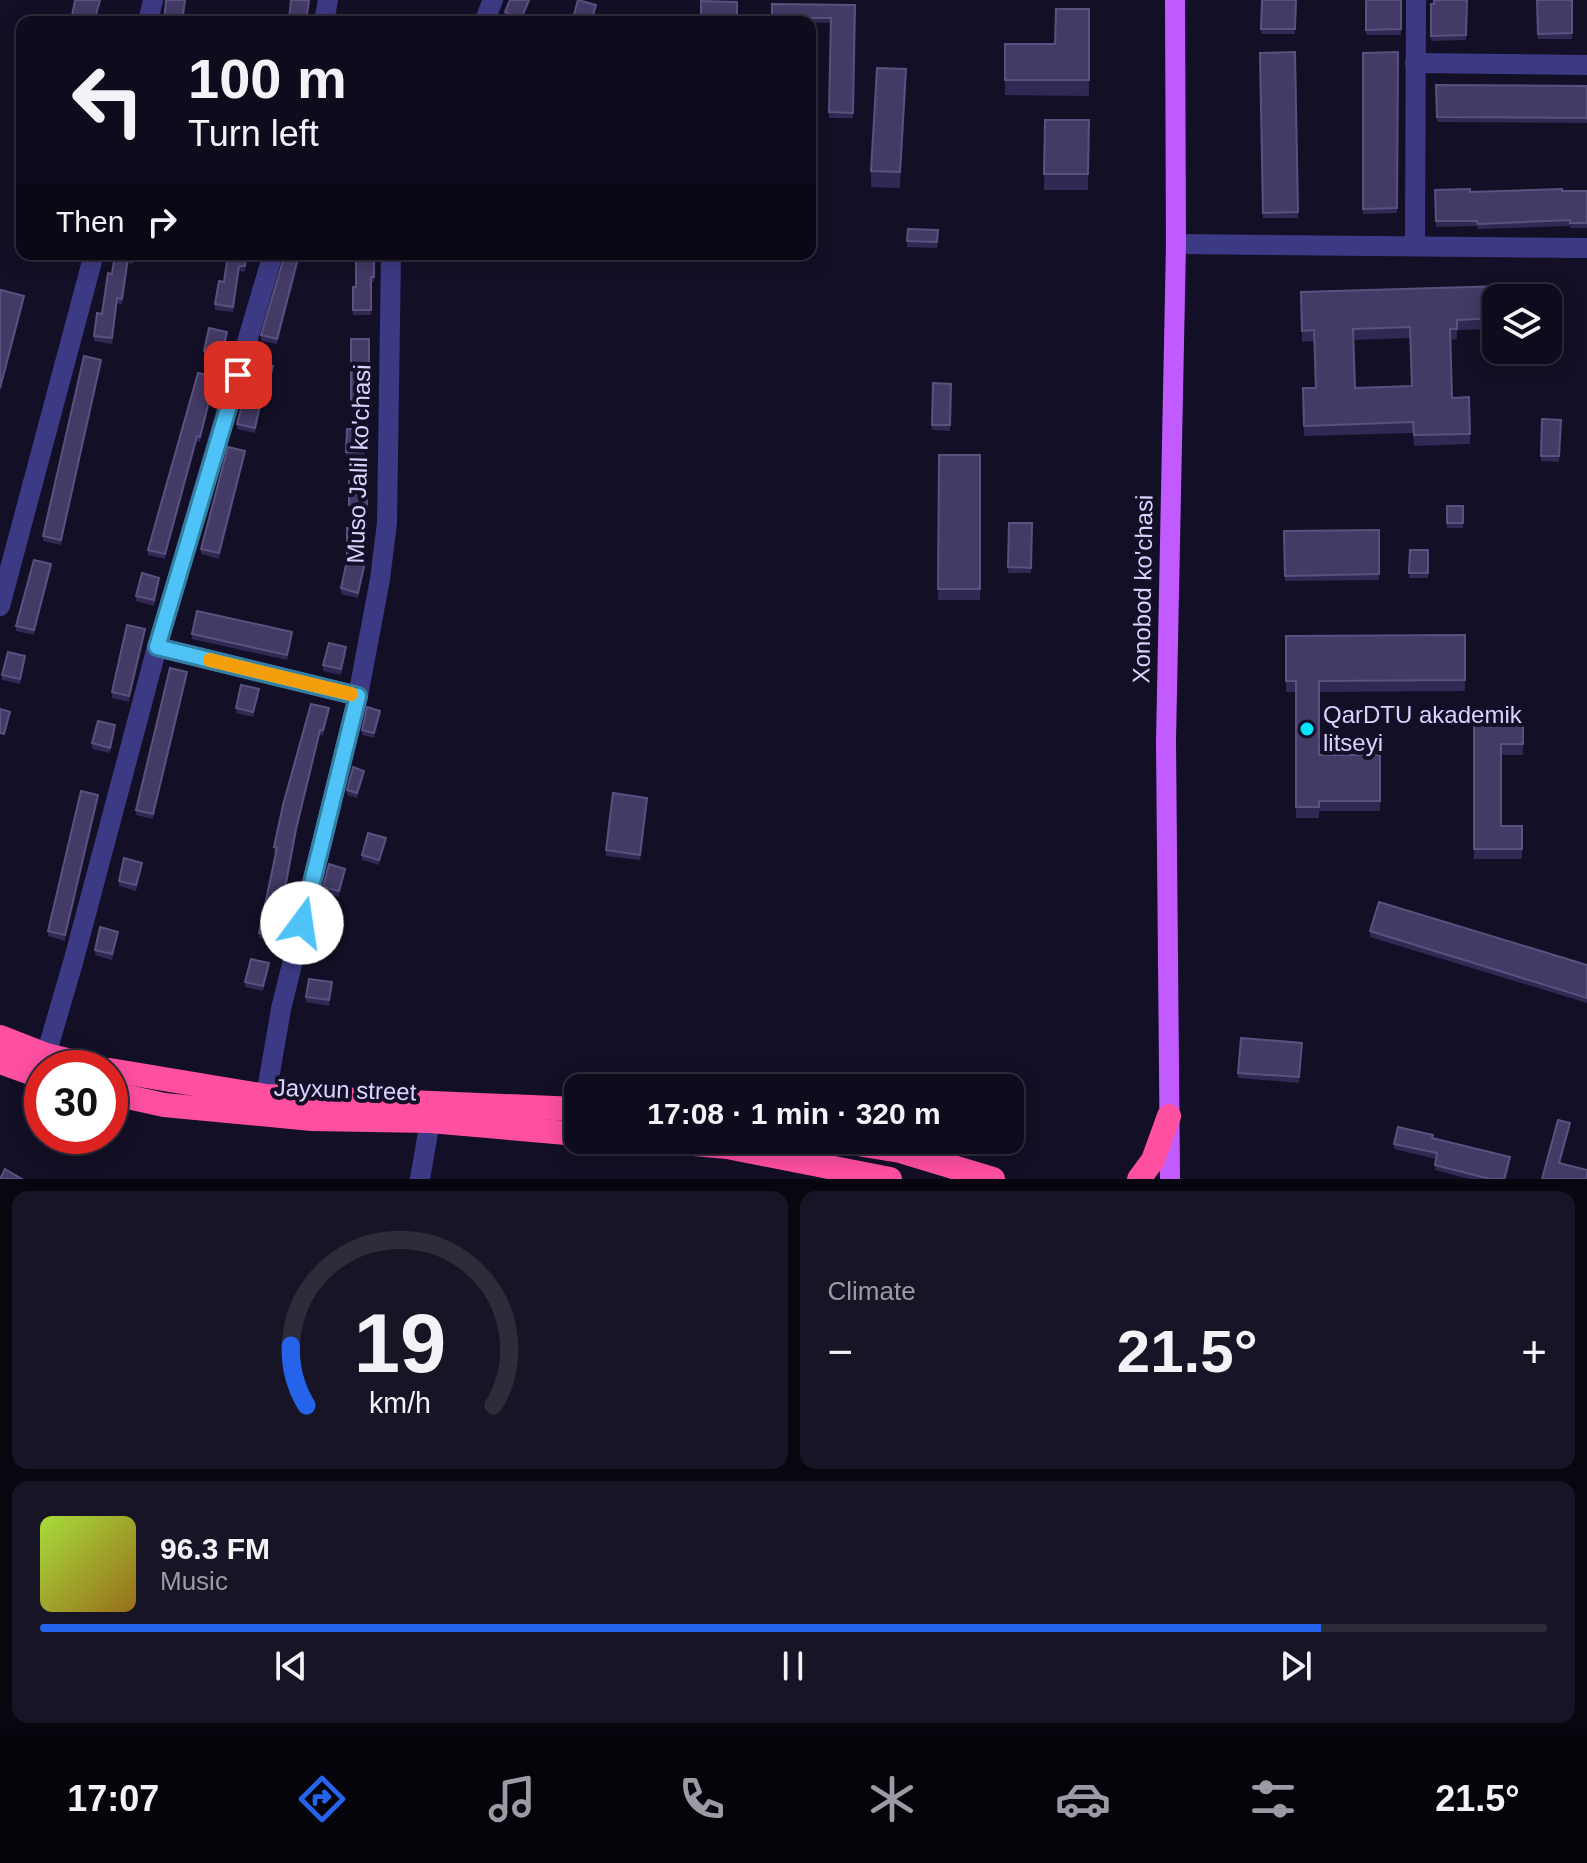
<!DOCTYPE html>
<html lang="en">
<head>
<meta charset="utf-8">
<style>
	:root { --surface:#0e0b1c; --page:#171425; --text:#f1f3f6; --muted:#9b9ba3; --line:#2e2b3b; --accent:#2563eb }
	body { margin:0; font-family:Helvetica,sans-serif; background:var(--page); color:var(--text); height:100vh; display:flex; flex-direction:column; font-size:30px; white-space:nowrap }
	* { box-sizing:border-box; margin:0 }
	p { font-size:26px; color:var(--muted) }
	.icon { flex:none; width:44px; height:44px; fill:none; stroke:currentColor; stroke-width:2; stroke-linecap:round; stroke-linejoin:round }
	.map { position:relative; height:1179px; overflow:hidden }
	.drawer { display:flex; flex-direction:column; gap:12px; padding:12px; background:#08060f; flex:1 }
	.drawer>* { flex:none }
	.guide { position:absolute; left:16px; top:16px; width:800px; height:244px; border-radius:16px; box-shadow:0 4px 20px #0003,0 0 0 2px var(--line); background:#0e0b1c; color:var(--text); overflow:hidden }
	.tools { position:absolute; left:1482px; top:284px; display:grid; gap:16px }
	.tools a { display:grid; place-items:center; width:80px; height:80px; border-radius:16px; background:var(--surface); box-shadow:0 4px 20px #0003,0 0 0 2px var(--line); font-size:40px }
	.speed { position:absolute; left:24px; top:1050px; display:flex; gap:16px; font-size:40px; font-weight:700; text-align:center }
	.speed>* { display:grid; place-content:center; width:104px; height:104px; border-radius:50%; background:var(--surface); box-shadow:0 4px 20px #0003,0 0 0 2px var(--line); line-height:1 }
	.speed .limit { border:12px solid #d22; background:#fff; color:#111 }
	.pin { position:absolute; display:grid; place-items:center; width:68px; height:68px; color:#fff; margin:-34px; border-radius:16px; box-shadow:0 4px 12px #0006 }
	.me { position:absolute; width:88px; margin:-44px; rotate:14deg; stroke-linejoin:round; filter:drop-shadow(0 0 6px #0008) }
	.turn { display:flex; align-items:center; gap:28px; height:168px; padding:0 40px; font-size:36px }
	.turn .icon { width:104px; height:104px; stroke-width:2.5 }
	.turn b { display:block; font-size:56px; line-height:68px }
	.then { display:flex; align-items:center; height:76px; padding:0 40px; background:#0003; gap:16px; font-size:30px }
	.big { font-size:60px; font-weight:800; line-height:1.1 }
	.drawer .widget { flex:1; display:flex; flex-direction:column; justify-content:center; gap:12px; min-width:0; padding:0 28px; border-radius:16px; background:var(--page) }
	.drawer .dial { align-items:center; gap:0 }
	.dial svg { height:208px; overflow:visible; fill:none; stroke:var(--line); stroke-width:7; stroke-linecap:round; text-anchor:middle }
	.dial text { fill:var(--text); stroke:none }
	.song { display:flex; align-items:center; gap:24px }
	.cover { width:96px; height:96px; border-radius:12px; background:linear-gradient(135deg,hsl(80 70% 55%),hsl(40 70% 35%)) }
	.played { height:8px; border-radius:4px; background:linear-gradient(90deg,var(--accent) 85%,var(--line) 85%) }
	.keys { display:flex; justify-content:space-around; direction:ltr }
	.heat { display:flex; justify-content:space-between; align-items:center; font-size:44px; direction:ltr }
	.drawer .tiles { flex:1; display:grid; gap:12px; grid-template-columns:1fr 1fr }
	.widget:last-child { grid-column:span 2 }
	.trip { position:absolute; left:564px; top:1074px; width:460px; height:80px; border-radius:16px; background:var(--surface); box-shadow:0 4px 20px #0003,0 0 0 2px var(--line); font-weight:800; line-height:80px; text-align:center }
	.dock { display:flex; height:128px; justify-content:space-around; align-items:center; background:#06040b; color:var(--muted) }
	.dock .icon { width:56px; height:56px }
	.dock .current { color:var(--accent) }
	.dock b { font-size:36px; color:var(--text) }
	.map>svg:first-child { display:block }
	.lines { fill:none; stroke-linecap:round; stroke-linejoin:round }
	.minor { stroke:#3d3a85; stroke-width:20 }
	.major { stroke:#c25bff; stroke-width:20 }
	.highway { stroke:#ff4fa3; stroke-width:24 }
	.wall { fill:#312854; fill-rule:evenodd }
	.shaded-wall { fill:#1d163a }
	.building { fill:#433a66; stroke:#5a527e; stroke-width:2; fill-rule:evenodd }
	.route-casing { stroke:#337fa1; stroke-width:20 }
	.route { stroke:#4fc3f7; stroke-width:14 }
	.slow { stroke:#f59e0b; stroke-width:14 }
	.poi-dot { fill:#00e5ff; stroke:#130f26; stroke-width:3 }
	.labels { text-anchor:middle; stroke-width:8; stroke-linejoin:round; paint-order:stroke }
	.street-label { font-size:24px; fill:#d9d4ff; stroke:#130f26 }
	.poi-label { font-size:24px; fill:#d9d4ff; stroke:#130f26; text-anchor:start }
</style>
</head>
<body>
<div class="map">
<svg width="1587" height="1179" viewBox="0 0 1587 1179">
	<rect width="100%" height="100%" fill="#130f26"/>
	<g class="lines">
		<g class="minor">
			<polyline points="148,22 153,0"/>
			<polyline points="324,22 328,0"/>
			<polyline points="484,22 493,0"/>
			<polyline points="1415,63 1587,65"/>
			<polyline points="1176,244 1587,248"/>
			<polyline points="1415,245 1416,0"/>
			<polyline points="0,606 94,254"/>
			<polyline points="157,647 358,696"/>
			<polyline points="46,1055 74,959 157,647 273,254"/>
			<polyline points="266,1096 281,1009 358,696 380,579 387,523 391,254"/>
			<polyline points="420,1179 430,1121"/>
		</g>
		<polyline class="major" points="1170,1179 1166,741 1176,244 1175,0"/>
		<g class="highway">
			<polyline points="0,1037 46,1055 100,1068"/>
			<polyline points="0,1062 42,1077"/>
			<polyline points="110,1070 266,1096 578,1109"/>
			<polyline points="110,1093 164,1105 312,1119 430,1121 578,1134"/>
			<polyline points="649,1140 727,1147 890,1179"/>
			<polyline points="833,1140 900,1151 993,1179"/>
			<polyline points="1139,1179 1153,1160 1169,1116"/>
		</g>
	</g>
	<g class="wall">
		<polygon points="530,0 522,22 517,22 505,17 505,12"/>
		<polygon points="1262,0 1296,0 1295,34 1261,34"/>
		<rect x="1366" y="0" width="35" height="35"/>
		<polygon points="1467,0 1466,40 1431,41 1431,4"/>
		<polygon points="1537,0 1572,0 1572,39 1538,39"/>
		<polygon points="855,5 853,118 829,118 831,23 772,22"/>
		<polygon points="1089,9 1089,96 1005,95 1005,44 1055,44"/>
		<polygon points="1295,52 1298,218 1263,218 1260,53"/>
		<polygon points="1398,52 1397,213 1363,214 1363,53"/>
		<polygon points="906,85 900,188 871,187 871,171"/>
		<polygon points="1436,85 1587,86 1587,123 1437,122"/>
		<polygon points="1045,120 1089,120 1088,190 1044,190"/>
		<polygon points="1435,190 1470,192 1587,191 1587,228 1570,228 1570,226 1478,229 1477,226 1436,227"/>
		<polygon points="22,205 22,237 15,235 15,229"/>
		<polygon points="908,229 938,230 937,248 907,247"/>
		<polygon points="115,254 134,254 133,264 128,263 122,304 117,304 112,344 94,341 94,336 102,314 112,274"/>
		<polygon points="228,254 247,254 245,272 239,271 233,312 215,310 215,304 224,282"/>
		<polygon points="285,254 301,254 277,344 261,341 261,335"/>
		<polygon points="374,254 374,282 371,282 371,315 353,315 353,287 356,287"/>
		<path d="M1301,292l195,6v31l-39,1v9l-7,1 2,58 17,-1 1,47 -56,2 -1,-13 -109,3 -1,-48h12l-1,-47 -12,1zM1410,338l1,48 -56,2 -2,-48z"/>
		<polygon points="227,338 221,360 204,356 204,351"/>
		<rect x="351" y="339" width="18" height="70"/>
		<polygon points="101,366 61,545 43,541 43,536"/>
		<polygon points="273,371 267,393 264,393 255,433 237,429 237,424 246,402"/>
		<polygon points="215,383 200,442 197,441 165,559 148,555 148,550"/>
		<polygon points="933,383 951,384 950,431 932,430"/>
		<polygon points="1542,419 1561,420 1559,462 1541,461"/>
		<polygon points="347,429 364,429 365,457 346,457"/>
		<polygon points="939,455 980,455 980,600 938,600"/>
		<polygon points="245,456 219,559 201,554 201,549"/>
		<rect x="349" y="481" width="18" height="29"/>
		<rect x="1447" y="506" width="16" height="22"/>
		<polygon points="1009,523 1032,523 1031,573 1008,573"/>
		<polygon points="1379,530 1379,580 1285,581 1284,531"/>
		<polygon points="1410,550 1428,550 1428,578 1409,578"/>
		<polygon points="365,567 358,598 341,594 341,588"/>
		<polygon points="51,569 34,635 16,631 16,626"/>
		<polygon points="159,583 154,606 136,601 136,596"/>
		<polygon points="145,634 129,702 112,698 112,692"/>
		<polygon points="192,634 292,637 287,660 192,639"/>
		<polygon points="1465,635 1465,691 1319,692 1319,755 1380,755 1380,811 1319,811 1319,818 1296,818 1296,692 1286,692 1286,636"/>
		<polygon points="346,652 341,675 323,671 323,665"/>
		<polygon points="25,662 20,684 2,680 2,675"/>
		<polygon points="187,677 153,819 136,815 136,810"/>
		<polygon points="259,695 253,717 236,713 236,708"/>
		<polygon points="329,713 323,736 320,735 296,834 276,942 259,938 259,933 276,853 274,853 274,847 283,805"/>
		<polygon points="380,716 374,738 362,735 362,730"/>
		<polygon points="1474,722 1523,722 1523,755 1501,755 1501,826 1522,826 1522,859 1474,859"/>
		<polygon points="115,730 110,753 92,749 92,743"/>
		<polygon points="364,776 357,798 347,795 347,790"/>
		<polygon points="98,800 65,941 48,936 48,931"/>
		<polygon points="647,803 640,860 606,856 606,850"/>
		<polygon points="386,843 379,865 362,860 362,855"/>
		<polygon points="142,868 136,891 119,886 119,881"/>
		<polygon points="345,874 339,897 323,892 323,887"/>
		<polygon points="334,923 327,946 311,941 311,936"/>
		<polygon points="1370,931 1587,965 1587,1003 1370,937"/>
		<polygon points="118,937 112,960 95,955 95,950"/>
		<polygon points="269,968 263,991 245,987 245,982"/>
		<polygon points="332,988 329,1006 306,1002 306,997"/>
		<polygon points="1241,1038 1302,1043 1299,1083 1238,1078"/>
		<polygon points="1394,1144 1510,1163 1506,1179 1469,1179 1435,1170 1436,1159 1394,1149"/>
	</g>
	<g class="shaded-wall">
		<polygon points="529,0 530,0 530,3 521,22 521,19"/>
		<polygon points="906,69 906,85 900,188 900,172"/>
		<polygon points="299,254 301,254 277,344 277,339"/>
		<polygon points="24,296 24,302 0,394 0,388"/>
		<polygon points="101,360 101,366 61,545 61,540"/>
		<polygon points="215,377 215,383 200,442 200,437"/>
		<polygon points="264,387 264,393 255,433 255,428"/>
		<polygon points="197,436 197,441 165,559 165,554"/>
		<polygon points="245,451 245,456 219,559 219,553"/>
		<polygon points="365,562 365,567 358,598 358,593"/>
		<polygon points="51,564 51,569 34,635 34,630"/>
		<polygon points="145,629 145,634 129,702 129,696"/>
		<polygon points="187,672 187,677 153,819 153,814"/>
		<polygon points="380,711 380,716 374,738 374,733"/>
		<polygon points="320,730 320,735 296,834 276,942 296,829"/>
		<polygon points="364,771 364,776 357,798 357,793"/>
		<polygon points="98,795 98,800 65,941 65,935"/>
		<polygon points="386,838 386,843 379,865 379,860"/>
		<polygon points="345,869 345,874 339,897 339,891"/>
		<polygon points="334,918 334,923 327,946 327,940"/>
		<polygon points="1570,1123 1570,1128 1559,1168 1559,1163"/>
	</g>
	<g class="building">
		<polygon points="75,0 100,0 96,15 93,15 92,22 67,22 68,20 71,21"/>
		<polygon points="166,0 185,0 182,22 164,22"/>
		<polygon points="291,0 309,0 306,22 289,20"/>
		<polygon points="510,0 529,0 521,19 505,12"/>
		<polygon points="578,0 596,5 591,22 572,22"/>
		<polygon points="1262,0 1296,0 1295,29 1261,29"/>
		<polygon points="1366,0 1401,0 1401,29 1366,30"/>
		<polygon points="1434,0 1467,0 1466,35 1431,36 1431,4 1434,4"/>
		<polygon points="1537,0 1572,0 1572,33 1538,34"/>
		<polygon points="701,1 737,2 737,22 701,22"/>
		<polygon points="772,4 855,5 853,113 829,112 831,18 798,18 797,22 772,22"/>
		<polygon points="1056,9 1089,9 1089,80 1005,80 1005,44 1055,44"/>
		<polygon points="452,16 463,22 449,22"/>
		<polygon points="1295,52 1298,212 1263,213 1260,53"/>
		<polygon points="1398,52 1397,208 1363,209 1363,53"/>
		<polygon points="877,68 906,69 900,172 871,171"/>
		<polygon points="1436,85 1587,86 1587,118 1437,117"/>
		<polygon points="1045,120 1089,120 1088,174 1044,174"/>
		<polygon points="1470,189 1470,192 1562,189 1562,191 1587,191 1587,223 1570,223 1570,220 1478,224 1477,221 1436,221 1435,190"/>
		<polygon points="22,205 22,231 15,229"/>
		<polygon points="908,229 938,230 937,242 907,241"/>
		<polygon points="115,254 133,254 133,259 128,258 122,299 117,298 112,338 94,336 97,313 102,314 108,273 112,274"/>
		<polygon points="228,254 246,254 245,266 239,266 233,307 215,304 219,281 224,282"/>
		<polygon points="285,254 299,254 277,339 261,335"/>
		<polygon points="356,254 374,254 374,277 371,277 371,310 353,310 353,287 356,287"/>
		<path d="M1504,286v12h-8v20l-39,2v9h-7l2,69 17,-1 1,37 -56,1 -1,-13 -109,4 -1,-38h13l-2,-58 -12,1 -1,-39zM1410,327l2,59 -57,2 -2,-59z"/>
		<polygon points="1,290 24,296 0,388 0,293"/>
		<polygon points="209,328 227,332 221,355 204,351"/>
		<rect x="351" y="339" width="18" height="65"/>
		<polygon points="84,356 101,360 61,540 43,536"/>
		<polygon points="255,361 273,366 267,388 264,387 255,428 237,424 243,401 246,402"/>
		<polygon points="198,373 215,377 200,437 197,436 165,554 148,550"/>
		<polygon points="933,383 951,384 950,425 932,425"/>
		<polygon points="1542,419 1561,420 1559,456 1541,456"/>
		<polygon points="347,429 364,429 365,452 346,452"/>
		<polygon points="228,447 245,451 219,553 201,549"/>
		<polygon points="939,455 980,455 980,589 938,589"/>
		<rect x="349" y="481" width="18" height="24"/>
		<rect x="1447" y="506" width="16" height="17"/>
		<polygon points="1009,523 1032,523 1031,568 1008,567"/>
		<polygon points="365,527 365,562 358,593 341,588 347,561 347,528"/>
		<polygon points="1379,530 1379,574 1285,576 1284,531"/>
		<polygon points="1410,550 1428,550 1428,573 1409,573"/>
		<polygon points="34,560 51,564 34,630 16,626"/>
		<polygon points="142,573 159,578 154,600 136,596"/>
		<polygon points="197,611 292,632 287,655 192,634"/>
		<polygon points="127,625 145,629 129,696 112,692"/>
		<polygon points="1465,635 1465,680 1319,681 1319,755 1380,755 1380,801 1319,801 1319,807 1296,807 1296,681 1286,681 1286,636"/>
		<polygon points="329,643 346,647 341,669 323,665"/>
		<polygon points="8,652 25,656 20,679 2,675"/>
		<polygon points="170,668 187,672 153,814 136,810"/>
		<polygon points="241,685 259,689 253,712 236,708"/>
		<polygon points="311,704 329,708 323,730 320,730 296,829 276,937 259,933 277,848 274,847 283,805"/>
		<polygon points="367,707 380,711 374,733 362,730"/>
		<polygon points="0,709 10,712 4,734 0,733"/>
		<polygon points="98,721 115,725 110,748 92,743"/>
		<polygon points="1474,722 1523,722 1523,744 1501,744 1501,826 1522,826 1522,849 1474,849"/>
		<polygon points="353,767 364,771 357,793 347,790"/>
		<polygon points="81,791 98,795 65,935 48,931"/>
		<polygon points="613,793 647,798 640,855 606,850"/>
		<polygon points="368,833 386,838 379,860 362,855"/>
		<polygon points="124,858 142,863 136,885 119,881"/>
		<polygon points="329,864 345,869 339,891 323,887"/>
		<polygon points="1379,902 1587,965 1587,998 1370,931"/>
		<polygon points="317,913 334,918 327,940 311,936"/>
		<polygon points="100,927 118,932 112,954 95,950"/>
		<polygon points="251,959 269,963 263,986 245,982"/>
		<polygon points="309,979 332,982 329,1000 306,997"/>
		<polygon points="1241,1038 1302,1043 1299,1077 1238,1073"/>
		<polygon points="1558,1120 1570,1123 1559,1163 1587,1170 1587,1179 1542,1179"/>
		<polygon points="1398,1127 1433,1135 1432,1138 1510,1157 1504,1179 1490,1179 1435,1165 1437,1153 1394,1144"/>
		<polygon points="5,1169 22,1179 0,1179"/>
	</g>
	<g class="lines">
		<g class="route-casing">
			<polyline id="route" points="238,375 157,647 358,696 302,923"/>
		</g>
		<use href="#route" class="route"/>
		<polyline class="slow" points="210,660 351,694"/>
	</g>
	<circle class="poi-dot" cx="1307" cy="729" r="8"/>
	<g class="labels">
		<g class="street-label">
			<text transform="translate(359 464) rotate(-88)" y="8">Muso Jalil ko'chasi</text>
			<text transform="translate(1143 589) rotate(-89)" y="8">Xonobod ko'chasi</text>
			<text transform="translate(345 1090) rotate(2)" y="8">Jayxun street</text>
		</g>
		<g class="poi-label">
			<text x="1323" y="723">QarDTU akademik<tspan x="1323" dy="28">litseyi</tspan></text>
		</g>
	</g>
</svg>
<div class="tools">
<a><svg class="icon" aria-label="layers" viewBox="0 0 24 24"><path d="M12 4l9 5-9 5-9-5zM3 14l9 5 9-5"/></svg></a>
</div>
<div class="speed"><div class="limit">30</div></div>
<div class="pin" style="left:238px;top:375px;background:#d93025"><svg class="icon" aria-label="arrive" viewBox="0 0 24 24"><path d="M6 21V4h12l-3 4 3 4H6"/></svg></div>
<svg class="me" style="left:302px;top:923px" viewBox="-20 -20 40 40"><circle r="19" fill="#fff"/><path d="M0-13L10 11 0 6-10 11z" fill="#4fc3f7"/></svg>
<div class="trip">17:08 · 1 min · 320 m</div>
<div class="guide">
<div class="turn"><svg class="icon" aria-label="left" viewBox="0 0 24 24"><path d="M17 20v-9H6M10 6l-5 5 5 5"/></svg><div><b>100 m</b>Turn left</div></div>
<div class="then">Then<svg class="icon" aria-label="right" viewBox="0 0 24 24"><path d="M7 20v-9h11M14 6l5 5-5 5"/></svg></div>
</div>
</div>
<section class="drawer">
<div class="tiles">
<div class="widget dial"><svg viewBox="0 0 100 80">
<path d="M14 69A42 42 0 1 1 86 69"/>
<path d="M14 69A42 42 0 0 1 8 46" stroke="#2563eb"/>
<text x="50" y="56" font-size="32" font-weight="700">19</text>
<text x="50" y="72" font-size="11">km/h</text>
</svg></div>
<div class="widget"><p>Climate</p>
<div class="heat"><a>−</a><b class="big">21.5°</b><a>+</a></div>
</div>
<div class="widget">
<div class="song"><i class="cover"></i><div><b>96.3 FM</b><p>Music</p></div></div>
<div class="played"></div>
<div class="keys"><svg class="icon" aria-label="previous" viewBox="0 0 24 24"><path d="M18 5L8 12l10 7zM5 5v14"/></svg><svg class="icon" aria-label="pause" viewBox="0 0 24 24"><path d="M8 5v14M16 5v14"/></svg><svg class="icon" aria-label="next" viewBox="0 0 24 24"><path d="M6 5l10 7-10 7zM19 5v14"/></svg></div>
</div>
</div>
</section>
<nav class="dock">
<b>17:07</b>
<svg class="icon current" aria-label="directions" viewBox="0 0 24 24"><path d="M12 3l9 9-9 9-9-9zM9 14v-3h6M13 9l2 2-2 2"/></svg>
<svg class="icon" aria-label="music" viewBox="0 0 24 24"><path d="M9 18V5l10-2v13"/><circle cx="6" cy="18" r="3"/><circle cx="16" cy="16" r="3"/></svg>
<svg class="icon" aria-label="phone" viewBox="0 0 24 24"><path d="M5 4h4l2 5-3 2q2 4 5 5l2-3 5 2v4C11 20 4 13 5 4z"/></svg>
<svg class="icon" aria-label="climate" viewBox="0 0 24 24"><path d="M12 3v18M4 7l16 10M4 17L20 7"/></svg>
<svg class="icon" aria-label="car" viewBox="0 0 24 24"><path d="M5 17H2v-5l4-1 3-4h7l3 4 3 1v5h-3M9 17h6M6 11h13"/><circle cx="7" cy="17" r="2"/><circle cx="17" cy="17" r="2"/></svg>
<svg class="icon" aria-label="filters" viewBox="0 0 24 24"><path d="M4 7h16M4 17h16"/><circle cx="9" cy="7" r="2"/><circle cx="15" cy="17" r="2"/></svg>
<b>21.5°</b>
</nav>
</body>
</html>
